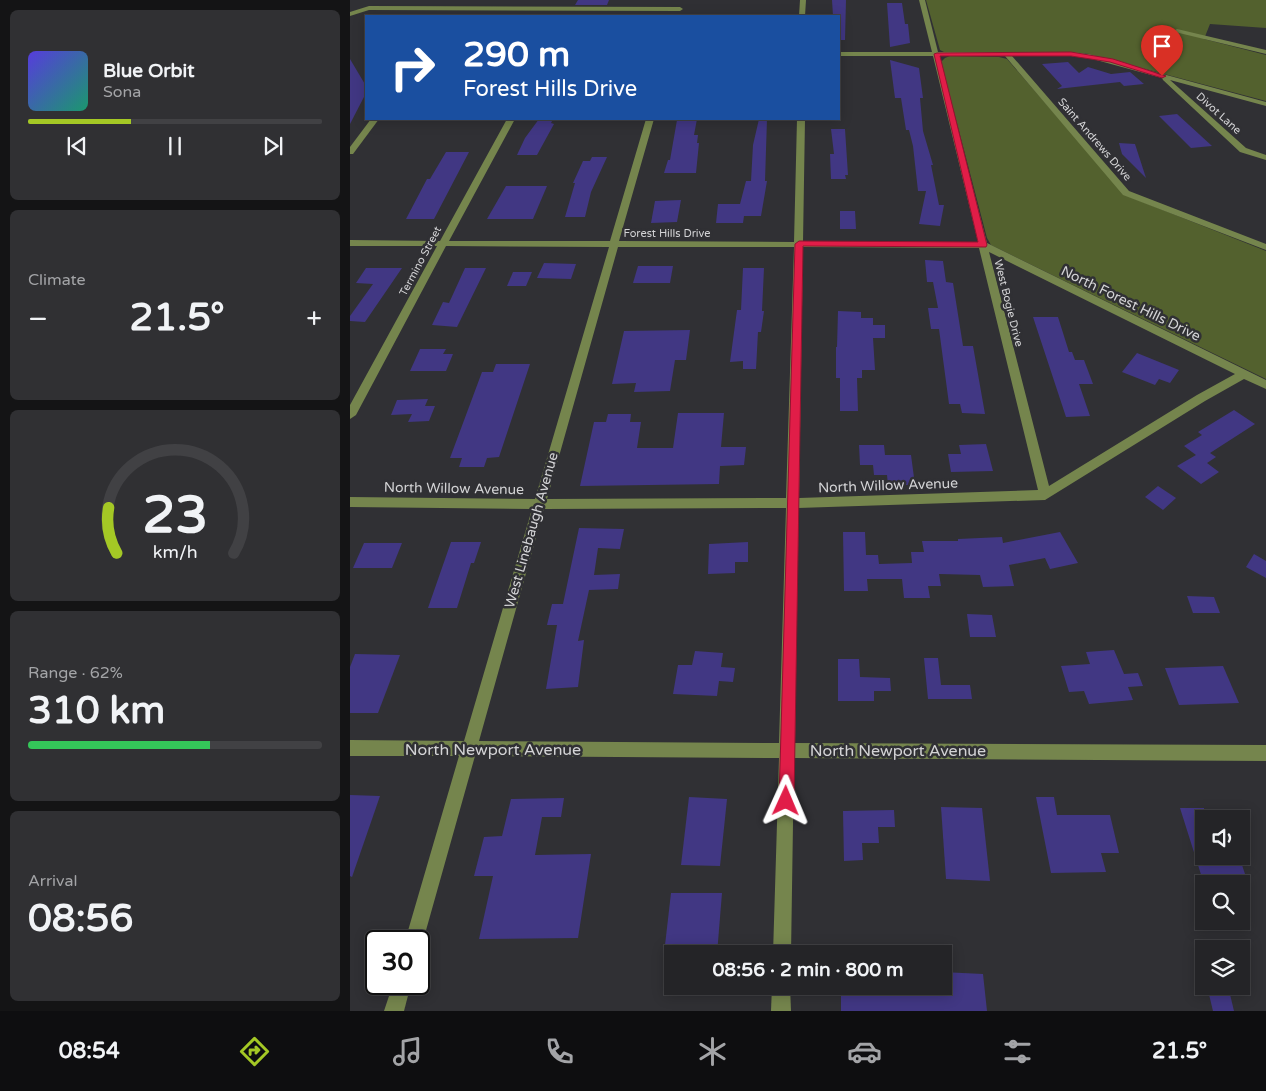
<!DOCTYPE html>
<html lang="en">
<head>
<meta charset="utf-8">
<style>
	:root { --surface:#242427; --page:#303033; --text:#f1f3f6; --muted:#a3a4a7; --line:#414144; --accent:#a4c825 }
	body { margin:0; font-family:"Varela Round",sans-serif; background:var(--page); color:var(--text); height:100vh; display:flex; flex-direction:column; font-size:19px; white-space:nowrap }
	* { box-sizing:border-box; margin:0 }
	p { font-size:16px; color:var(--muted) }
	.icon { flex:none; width:28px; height:28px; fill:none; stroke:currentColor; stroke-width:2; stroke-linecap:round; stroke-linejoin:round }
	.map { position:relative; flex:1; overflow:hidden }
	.details { display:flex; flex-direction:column; gap:10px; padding:10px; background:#141415; width:350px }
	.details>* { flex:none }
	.banner { position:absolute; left:15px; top:15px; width:475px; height:105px; border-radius:0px; box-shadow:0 2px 12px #0003,0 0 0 1px var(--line); background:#1a4fa0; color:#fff; overflow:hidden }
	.controls { position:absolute; left:845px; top:810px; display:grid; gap:10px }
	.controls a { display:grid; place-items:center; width:55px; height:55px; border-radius:0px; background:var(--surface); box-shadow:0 2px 12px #0003,0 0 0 1px var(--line); font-size:25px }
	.speed { position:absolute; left:15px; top:930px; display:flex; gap:10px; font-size:25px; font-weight:700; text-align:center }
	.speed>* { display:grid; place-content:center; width:65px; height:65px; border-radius:50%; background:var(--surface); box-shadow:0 2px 12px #0003,0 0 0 1px var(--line); line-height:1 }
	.speed .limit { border:2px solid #111; border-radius:8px; background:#fff; color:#111 }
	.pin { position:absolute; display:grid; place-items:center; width:42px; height:42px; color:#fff; margin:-51px -21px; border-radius:50% 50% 50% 0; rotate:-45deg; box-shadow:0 0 5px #0007 }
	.pin .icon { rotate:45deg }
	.me { position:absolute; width:55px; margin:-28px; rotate:1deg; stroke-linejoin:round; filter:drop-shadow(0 0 4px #0008) }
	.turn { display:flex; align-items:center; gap:18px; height:105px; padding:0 15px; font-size:22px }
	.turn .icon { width:65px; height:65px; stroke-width:2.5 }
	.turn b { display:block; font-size:35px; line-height:42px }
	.big { font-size:38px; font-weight:700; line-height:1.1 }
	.details .card { flex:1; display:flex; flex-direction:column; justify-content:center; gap:8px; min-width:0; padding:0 18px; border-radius:8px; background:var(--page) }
	.details .dial { align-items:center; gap:0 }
	.dial svg { height:130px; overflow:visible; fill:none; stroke:var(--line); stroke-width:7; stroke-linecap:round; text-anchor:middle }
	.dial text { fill:var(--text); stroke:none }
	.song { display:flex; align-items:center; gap:15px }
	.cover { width:60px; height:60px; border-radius:8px; background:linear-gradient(135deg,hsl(250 70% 55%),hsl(160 70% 35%)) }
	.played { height:5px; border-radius:2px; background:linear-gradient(90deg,var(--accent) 35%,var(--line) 35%) }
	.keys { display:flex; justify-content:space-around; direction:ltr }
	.heat { display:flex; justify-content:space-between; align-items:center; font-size:28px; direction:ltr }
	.charge { height:8px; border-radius:4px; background:linear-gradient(90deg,#34c759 62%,var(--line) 0) }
	.trip { position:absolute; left:314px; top:945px; width:288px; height:50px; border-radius:0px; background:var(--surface); box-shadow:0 2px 12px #0003,0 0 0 1px var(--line); font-weight:700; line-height:50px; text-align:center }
	.dock { display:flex; height:80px; justify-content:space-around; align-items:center; background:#0e0e10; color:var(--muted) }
	.dock .icon { width:35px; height:35px }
	.dock .active { color:var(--accent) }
	.dock b { font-size:22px; color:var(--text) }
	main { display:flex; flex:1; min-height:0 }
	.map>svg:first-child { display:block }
	.green { fill:#53612e }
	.building { fill:#413783 }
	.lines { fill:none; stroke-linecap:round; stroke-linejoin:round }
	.minor { fill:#75854d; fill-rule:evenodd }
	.route { fill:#e11d48; stroke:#92132f }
	.labels { text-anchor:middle; stroke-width:5; stroke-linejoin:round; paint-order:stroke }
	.far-street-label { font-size:11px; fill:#d3d3d5; stroke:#303034 }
	.street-label { font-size:14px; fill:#d3d3d5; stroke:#303034 }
	.near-street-label { font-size:16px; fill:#d3d3d5; stroke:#303034 }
</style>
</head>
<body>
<main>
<section class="details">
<div class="card">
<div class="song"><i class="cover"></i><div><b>Blue Orbit</b><p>Sona</p></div></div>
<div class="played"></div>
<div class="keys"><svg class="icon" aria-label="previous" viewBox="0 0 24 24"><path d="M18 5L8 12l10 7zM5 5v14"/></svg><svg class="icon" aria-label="pause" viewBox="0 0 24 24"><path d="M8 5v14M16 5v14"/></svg><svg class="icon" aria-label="next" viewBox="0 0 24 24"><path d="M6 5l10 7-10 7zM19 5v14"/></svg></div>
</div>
<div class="card"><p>Climate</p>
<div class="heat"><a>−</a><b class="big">21.5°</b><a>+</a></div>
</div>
<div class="card dial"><svg viewBox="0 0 100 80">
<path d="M14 69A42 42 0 1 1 86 69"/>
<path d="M14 69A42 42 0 0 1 9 41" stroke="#a4c825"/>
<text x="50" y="56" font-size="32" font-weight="700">23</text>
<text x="50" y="72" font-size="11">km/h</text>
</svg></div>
<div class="card"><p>Range · 62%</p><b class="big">310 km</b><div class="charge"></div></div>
<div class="card"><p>Arrival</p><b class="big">08:56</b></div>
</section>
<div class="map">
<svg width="916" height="1011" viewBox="0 0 916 1011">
	<rect width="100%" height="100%" fill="#303034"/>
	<g class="green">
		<polygon points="576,0 916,0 916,28 860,24 854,39 916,55 916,101 735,53 596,53 590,50"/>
		<polygon points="600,56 649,57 657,59 775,195 916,251 916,379 641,245 637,238 591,62 595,58"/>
	</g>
	<g class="building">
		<polygon points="228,0 259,0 257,5 225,5"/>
		<polygon points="482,0 496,0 495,40 489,40 489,16 483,16"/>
		<polygon points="537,3 552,3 555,24 558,24 560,43 540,47"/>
		<polygon points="0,59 16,86 16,93 0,124"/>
		<polygon points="540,60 569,68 573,98 570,98 573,131 583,165 581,165 589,205 594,205 590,226 569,224 576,191 568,191 563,146 559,130 556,130 551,98 545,98"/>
		<polygon points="718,62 729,73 738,67 761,74 780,72 794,84 774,86 770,82 707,89 712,86 692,64"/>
		<polygon points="827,114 862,146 841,148 809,116"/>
		<polygon points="189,119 203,119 201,123 204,124 187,155 167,155 175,138"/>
		<polygon points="330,119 347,119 344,135 348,135 347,143 349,143 346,173 314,173 318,160 320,160 327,120"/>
		<polygon points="409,119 417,119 415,181 417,181 411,216 394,216 393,223 366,223 368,204 390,204 396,181 401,181 403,145"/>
		<polygon points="481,129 495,129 498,175 495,175 496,179 481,179 480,154 484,154"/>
		<polygon points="769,143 785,144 796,178 772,154"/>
		<polygon points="96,152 119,152 84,219 56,219 77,179 80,179"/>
		<polygon points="242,157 257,157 241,192 235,217 215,217 225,183 223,183 233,161 240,161"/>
		<polygon points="156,186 197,186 183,219 137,219"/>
		<polygon points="331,200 327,222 301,223 305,201"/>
		<polygon points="490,211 505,211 506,229 490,229"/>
		<polygon points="575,260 593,261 596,282 603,283 613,346 623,346 635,414 612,413 610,404 599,404 589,329 581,329 578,308 588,308 583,282 577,282"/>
		<polygon points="194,263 226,264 221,279 187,278"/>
		<polygon points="288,266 323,266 320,283 283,283"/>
		<polygon points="16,268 52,268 15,322 0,321 0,316 23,284 6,283"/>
		<polygon points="115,268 136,268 107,327 82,325 93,302 99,303"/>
		<polygon points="393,268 414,268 412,311 414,311 411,332 408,332 406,369 393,369 393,361 380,362 387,310 391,310"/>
		<polygon points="163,272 182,272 176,286 157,286"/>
		<polygon points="488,311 511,312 511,318 523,318 523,325 535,325 535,338 523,338 525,370 512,370 512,378 507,378 508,411 490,411 490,378 486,378 486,347 487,347"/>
		<polygon points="683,317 708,317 719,352 722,352 725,360 734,360 743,384 729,384 740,416 716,417"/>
		<polygon points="340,330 336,360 325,360 320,391 284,392 286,383 262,384 274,331"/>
		<polygon points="70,349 96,349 93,354 103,354 96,371 60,371"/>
		<polygon points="787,353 829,370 820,383 809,379 805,385 772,372"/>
		<polygon points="146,364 180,364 149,457 137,458 134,467 109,467 112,458 100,458 132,372 143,372"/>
		<polygon points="78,399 75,406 85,406 79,421 58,422 62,414 41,415 47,400"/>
		<polygon points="884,410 905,424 860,453 866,457 857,463 869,472 851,484 827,466 846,455 834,446 852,435 848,432"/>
		<polygon points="328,413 374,413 371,447 396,447 394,465 370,466 369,484 230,486 244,422 256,422 258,414 281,414 280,422 291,422 287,448 323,448"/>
		<polygon points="636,444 643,471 601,472 598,454 611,454 609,445"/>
		<polygon points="509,445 534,445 535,455 561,455 565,485 538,485 537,475 524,475 523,465 510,465"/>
		<polygon points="808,486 826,498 813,510 795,497"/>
		<polygon points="229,528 274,529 270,549 248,548 244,575 270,574 268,589 239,590 228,641 234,640 228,687 196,689 207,625 197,625 202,604 213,604"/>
		<polygon points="493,532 515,532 516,555 528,555 529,564 562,563 561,552 574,552 572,541 608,541 608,539 652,537 653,543 710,532 728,563 700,569 695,558 659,565 664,586 633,587 630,575 589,574 591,586 578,586 580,598 554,598 552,579 517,579 518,591 494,591"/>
		<polygon points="101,542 131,542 124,563 121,563 107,608 78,608"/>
		<polygon points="398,542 398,562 385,562 385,573 358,574 359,544"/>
		<polygon points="14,543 52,543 42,568 3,568"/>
		<polygon points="904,554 916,561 916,578 896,567"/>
		<polygon points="837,596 864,597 870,613 843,613"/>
		<polygon points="617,614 642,615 646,637 620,637"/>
		<polygon points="764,650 774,674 788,673 793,686 778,687 783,700 739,704 734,691 719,692 711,666 740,664 736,652"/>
		<polygon points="345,651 373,653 371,667 385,668 383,682 369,681 367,696 323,694 328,665 342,665"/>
		<polygon points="5,654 50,655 28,713 0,713 0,667"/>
		<polygon points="574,658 588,658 591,685 620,685 622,699 578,699"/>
		<polygon points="488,659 509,659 510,677 540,678 541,691 524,691 524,701 488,701"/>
		<polygon points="873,666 889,703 829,705 815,668"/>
		<polygon points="0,795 30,796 2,877 0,876"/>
		<polygon points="339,797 377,799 370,866 331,865"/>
		<polygon points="686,797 704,797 707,815 760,815 769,853 751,853 756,872 701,873"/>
		<polygon points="214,798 211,817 192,817 185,855 241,854 228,938 129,939 143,876 124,876 134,837 152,836 161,799"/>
		<polygon points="591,807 632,808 640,881 596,879"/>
		<polygon points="830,808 854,808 854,856 889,856 898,883 854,884"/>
		<polygon points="544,810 545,827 528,827 529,843 512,843 513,860 494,861 493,811"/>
		<polygon points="321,893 372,893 367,954 314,954"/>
		<polygon points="592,972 633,974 637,1011 491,1011 491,987 591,989"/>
		<polygon points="857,986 878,986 884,1011 863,1011"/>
	</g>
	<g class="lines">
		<g class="minor">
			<polygon points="450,0 456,0 455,16 449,16"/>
			<path d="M569,0h6l13,52h133l18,2 177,48v4l-96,-26 76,68 20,7v5l-26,-8 -77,-72 -1,-2 -73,-20 -18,-2h-59l117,135 137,53v6l-143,-55 -118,-139h-66l48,187 279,137v9l-22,-10 -39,22 -160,99 -247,8 -3,235 471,2v16l-472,-3 -3,196h-18l6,-196 -304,-2 -52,185 -4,7v-7h-14l54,-185h-109v-16l114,1 68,-232 -182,-2v-10l185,2 74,-252 -163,-1 -90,169 -6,4v-14l87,-159h-87v-6l90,1 67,-122h8l-66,122h161l36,-122h8l-35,122 175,1 3,-123h8l-2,123h175l-45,-186h-94v-4h93zM268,247h176l-8,251 -239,1zM453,247l176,1 59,242 -239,8zM639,252l246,122 -38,21 -148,91zM436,508l-7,235 -300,-2 65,-232z"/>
			<polygon points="19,6 330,7 333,9 330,11 19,10 0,16 0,12"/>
			<polygon points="827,29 916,50 916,54 825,32 825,30"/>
			<polygon points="21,119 29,119 3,154 0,154 0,147"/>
			<polygon points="43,984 61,984 54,1011 34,1011"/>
			<polygon points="422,986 440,986 441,1011 421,1011"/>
		</g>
	</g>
	<polygon class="route" points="721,52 763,59 816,76 812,78 760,62 721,56 590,56 637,245 636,247 453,246 444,801 442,806 436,808 431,806 429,801 445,244 449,241 628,242 584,54 587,53"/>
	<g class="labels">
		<g class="far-street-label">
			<text transform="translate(869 113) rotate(42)" y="4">Divot Lane</text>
			<text transform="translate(745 139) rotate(49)" y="4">Saint Andrews Drive</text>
			<text x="317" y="237">Forest Hills Drive</text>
			<text transform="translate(70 261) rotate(-62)" y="4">Termino Street</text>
			<text transform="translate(659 303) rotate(76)" y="4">West Bogie Drive</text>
		</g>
		<g class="street-label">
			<text transform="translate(781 303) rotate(26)" y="5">North Forest Hills Drive</text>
			<text transform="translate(538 485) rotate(-2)" y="5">North Willow Avenue</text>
			<text transform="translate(104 488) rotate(1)" y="5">North Willow Avenue</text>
			<text transform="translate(181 530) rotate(-74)" y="5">West Linebaugh Avenue</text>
		</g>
		<g class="near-street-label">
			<text x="143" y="755">North Newport Avenue</text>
			<text x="548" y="756">North Newport Avenue</text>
		</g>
	</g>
</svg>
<div class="controls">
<a><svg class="icon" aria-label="sound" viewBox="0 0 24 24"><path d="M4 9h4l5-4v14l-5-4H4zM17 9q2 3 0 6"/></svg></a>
<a><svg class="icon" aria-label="search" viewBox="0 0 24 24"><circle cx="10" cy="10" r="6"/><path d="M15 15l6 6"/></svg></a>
<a><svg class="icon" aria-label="layers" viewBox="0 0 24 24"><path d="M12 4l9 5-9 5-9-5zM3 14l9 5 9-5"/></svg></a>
</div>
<div class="speed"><div class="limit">30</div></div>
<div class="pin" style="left:812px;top:76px;background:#d93025"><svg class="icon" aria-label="arrive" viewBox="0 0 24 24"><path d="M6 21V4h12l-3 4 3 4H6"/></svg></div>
<svg class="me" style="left:436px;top:801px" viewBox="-20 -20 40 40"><path d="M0-17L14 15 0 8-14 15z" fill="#e11d48" stroke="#fff" stroke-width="4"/></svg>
<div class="trip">08:56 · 2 min · 800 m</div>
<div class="banner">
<div class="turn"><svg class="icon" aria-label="right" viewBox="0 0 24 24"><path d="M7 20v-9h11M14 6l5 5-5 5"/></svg><div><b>290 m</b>Forest Hills Drive</div></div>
</div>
</div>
</main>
<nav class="dock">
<b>08:54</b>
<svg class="icon active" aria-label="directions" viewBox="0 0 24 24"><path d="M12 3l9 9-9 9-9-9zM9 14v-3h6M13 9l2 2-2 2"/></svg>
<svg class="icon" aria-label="music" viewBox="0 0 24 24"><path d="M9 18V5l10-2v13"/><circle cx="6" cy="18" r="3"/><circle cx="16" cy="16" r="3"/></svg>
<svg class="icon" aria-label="phone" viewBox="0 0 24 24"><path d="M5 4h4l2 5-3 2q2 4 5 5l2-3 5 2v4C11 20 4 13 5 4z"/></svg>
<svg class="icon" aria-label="climate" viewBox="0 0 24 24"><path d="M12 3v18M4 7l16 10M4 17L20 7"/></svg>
<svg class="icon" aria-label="car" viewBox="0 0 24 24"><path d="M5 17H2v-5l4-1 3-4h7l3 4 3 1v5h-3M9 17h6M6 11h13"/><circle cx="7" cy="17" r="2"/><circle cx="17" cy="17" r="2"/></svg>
<svg class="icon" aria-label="filters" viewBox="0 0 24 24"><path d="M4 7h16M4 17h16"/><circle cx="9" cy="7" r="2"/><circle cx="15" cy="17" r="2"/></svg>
<b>21.5°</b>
</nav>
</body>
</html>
